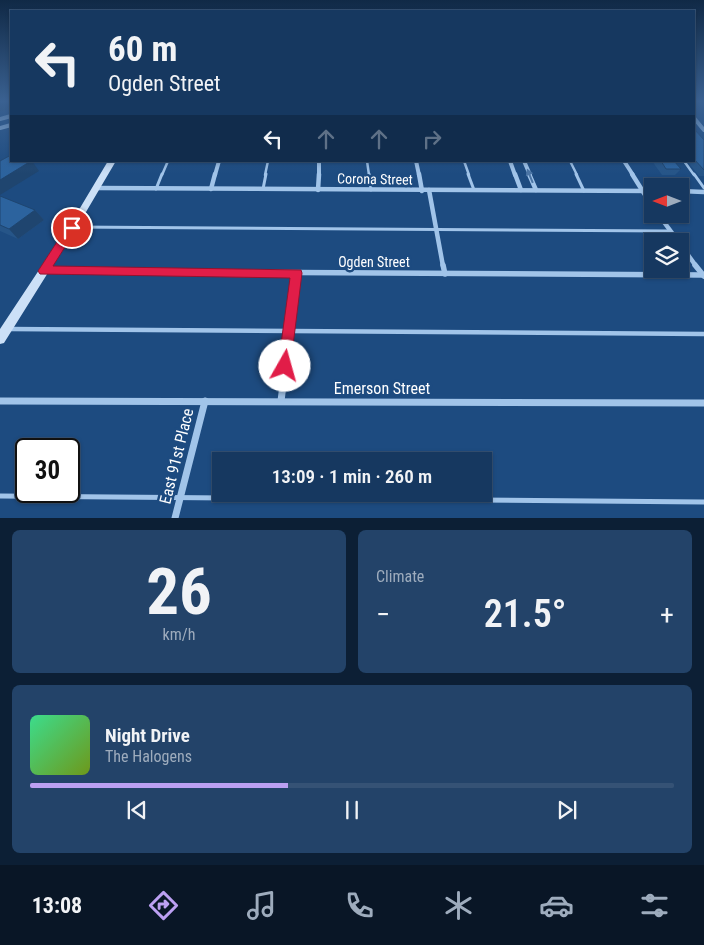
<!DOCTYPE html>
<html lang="en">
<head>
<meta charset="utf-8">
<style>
	:root { --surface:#163860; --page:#234369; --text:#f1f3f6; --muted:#9eacbd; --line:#355275; --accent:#bca0f2 }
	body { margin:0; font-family:"Roboto Condensed",sans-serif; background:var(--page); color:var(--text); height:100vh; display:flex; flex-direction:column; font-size:19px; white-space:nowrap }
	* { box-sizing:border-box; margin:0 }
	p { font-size:16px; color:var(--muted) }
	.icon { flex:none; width:28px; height:28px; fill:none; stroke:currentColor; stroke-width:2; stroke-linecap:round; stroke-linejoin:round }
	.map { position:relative; height:518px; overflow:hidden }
	.sheet { display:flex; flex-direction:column; gap:12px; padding:12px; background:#0c1f35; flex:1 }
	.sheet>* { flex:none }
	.guide { position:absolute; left:10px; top:10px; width:685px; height:152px; border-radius:0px; box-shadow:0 1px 4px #0004,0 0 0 1px var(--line); background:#163860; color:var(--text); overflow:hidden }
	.needle { width:32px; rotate:270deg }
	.controls { position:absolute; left:644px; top:178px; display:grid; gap:10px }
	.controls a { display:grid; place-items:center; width:45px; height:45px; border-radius:0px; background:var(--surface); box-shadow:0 1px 4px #0004,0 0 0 1px var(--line); font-size:25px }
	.speed { position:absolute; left:15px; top:438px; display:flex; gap:10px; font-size:25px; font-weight:700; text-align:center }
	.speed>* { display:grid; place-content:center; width:65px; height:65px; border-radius:50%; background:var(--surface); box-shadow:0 1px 4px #0004,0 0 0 1px var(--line); line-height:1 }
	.speed .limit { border:2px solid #111; border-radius:8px; background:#fff; color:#111 }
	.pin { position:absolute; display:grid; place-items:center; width:42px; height:42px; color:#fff; margin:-21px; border:2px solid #fff; border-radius:50%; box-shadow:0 1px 5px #0007 }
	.me { position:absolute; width:55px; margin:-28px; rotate:7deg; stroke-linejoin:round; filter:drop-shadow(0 0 4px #0008) }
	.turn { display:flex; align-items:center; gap:18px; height:105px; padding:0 15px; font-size:22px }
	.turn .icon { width:65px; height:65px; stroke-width:2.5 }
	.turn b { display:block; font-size:35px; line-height:42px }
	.lanes { display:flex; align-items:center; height:48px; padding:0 15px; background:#0003; justify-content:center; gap:25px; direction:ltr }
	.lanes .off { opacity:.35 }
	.big { font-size:38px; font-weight:600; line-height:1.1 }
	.sheet .tile { flex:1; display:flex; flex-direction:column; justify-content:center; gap:8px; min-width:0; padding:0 18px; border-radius:8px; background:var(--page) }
	.sheet .dial { align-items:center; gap:0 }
	.dial b { font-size:65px; line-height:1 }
	.song { display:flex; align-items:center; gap:15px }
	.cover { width:60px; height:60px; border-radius:8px; background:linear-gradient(135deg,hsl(150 70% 55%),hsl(80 70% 35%)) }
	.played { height:5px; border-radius:2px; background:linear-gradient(90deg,var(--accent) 40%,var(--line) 40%) }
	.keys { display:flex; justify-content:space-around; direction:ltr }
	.heat { display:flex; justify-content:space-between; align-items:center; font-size:28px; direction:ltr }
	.sheet .tiles { flex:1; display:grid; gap:12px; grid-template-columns:1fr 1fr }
	.tile:last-child { grid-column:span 2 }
	.trip { position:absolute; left:212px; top:452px; width:280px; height:50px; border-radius:0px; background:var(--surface); box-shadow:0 1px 4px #0004,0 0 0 1px var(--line); font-weight:600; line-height:50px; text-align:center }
	.menu { display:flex; height:80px; justify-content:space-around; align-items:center; background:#091626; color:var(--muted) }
	.menu .icon { width:35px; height:35px }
	.menu .selected { color:var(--accent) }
	.menu b { font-size:22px; color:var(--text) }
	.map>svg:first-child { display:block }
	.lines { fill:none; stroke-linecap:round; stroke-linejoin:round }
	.lane-far3 { stroke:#a1c4e9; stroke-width:2.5 }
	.lane-far2 { stroke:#a1c4e9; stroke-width:3 }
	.lane-far1 { stroke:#a1c4e9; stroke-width:4.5 }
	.lane { stroke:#a1c4e9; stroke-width:5 }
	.street-far3 { stroke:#a1c4e9; stroke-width:4 }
	.street-far2 { stroke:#a1c4e9; stroke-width:4.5 }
	.street-far1 { stroke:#a1c4e9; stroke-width:5.5 }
	.street { stroke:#a1c4e9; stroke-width:7 }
	.secondary { fill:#cce0f7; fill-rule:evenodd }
	.wall { fill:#265588 }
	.shaded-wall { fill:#1f456f }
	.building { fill:#2c639e; stroke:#1f456f }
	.oneway { fill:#4b75a5 }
	.route { fill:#e11d48; stroke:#92132f }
	.labels { text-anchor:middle; stroke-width:5; stroke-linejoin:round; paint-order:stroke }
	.street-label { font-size:14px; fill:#fff; stroke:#1d4b80 }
	.near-street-label { font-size:16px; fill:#fff; stroke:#1d4b80 }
</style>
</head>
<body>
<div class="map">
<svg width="704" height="518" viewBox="0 0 704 518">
	<rect width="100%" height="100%" fill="#1d4b80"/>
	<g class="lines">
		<g class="lane-far3">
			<polyline points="367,161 369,175"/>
			<polyline points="464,161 469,175"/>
			<polyline points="570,161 577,175"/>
			<polyline points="684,161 694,175"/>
			<polyline points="162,175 168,161"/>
			<polyline points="265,175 268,161"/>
		</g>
		<g class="lane-far2">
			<polyline points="369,174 371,190"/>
			<polyline points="468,174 474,190"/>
			<polyline points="576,174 584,191"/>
			<polyline points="694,174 704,188"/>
			<polyline points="156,189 162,174"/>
			<polyline points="263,189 266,174"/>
			<polyline points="72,227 670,231"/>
		</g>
		<polyline class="lane-far1" points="9,329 704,334"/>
		<polyline class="lane" points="0,496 704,502"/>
		<g class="street-far3">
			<polyline points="694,118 704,130"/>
			<polyline points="0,119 11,116"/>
			<polyline points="0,128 11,125"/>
			<polyline points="416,161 419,175"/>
			<polyline points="510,161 515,175"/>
			<polyline points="524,161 530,175"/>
			<polyline points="624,161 633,175"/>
			<polyline points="215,175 219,161"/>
			<polyline points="319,175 319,161"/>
		</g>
		<g class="street-far2">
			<polyline points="419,174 422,191"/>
			<polyline points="515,174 521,190"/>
			<polyline points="529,174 536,190"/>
			<polyline points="632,174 652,206"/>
			<polyline points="96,188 652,191"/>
			<polyline points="211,189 215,174"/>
			<polyline points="318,190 319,174"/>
			<polyline points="429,190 443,266"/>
			<polyline points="680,191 704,192"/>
			<polyline points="658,214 678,241"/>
			<polyline points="680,244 696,266"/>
		</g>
		<g class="street-far1">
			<polyline points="443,265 445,274"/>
			<polyline points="695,265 704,276"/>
			<polyline points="44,271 703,275"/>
			<polyline points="284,378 297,273"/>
		</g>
		<g class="street">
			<polyline points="0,401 704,403"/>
			<polyline points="281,401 284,377"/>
			<polyline points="175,518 205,401"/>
		</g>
		<polygon class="secondary" points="108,161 116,161 86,212 4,343 0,344 0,329 80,208"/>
	</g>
	<g class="wall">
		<polygon points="697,101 704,101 704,108"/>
		<polygon points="694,130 704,140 704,176 699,176 687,161 694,161"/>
		<polygon points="652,161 674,161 681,169 675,175 662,175"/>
		<polygon points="0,196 35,210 44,220 18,239 0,231"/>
	</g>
	<g class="shaded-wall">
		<polygon points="6,101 11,101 11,109 0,111 0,104"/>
		<polygon points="31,161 32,161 39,171 0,195 0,180"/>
		<polygon points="35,210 44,220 18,239 9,229"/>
	</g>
	<g class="building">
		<polygon points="0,101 6,101 6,102 0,104"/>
		<polygon points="694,130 695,130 704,140 704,170 694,159"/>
		<polygon points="11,155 11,161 31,161 0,180 0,161"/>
		<polygon points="661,161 674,161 681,169 666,169"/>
		<polygon points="0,196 35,210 9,229 0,225"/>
	</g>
	<defs><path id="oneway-solid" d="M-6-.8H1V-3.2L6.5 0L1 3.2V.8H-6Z" transform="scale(1.25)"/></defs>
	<use class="oneway" href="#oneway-solid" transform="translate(530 176) rotate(-112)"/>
	<linearGradient id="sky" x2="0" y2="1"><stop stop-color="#102946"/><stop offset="0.58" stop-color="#3a6191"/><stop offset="1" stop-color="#3a6191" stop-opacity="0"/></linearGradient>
	<rect width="704" height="174" fill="url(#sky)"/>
	<polygon class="route" points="72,224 77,228 53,266 301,270 302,273 290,370 285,372 280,370 278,366 290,278 40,274 38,271 40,268 68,225"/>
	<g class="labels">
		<g class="street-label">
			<text transform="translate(375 179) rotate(1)" y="5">Corona Street</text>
			<text x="374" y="267">Ogden Street</text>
		</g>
		<g class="near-street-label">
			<text x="382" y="394">Emerson Street</text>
			<text transform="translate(176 456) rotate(-76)" y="6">East 91st Place</text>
		</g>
	</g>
</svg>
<div class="controls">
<a><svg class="needle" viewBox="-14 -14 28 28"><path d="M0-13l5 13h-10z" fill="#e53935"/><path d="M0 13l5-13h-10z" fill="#9eacbd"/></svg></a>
<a><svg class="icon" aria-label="layers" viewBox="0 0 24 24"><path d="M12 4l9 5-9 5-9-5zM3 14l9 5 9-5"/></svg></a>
</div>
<div class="speed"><div class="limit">30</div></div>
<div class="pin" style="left:72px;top:228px;background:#d93025"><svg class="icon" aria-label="arrive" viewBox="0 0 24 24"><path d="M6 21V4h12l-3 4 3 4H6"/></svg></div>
<svg class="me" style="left:285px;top:366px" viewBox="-20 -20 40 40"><circle r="19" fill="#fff"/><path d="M0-13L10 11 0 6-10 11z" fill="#e11d48"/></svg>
<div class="trip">13:09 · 1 min · 260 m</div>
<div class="guide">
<div class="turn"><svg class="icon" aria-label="left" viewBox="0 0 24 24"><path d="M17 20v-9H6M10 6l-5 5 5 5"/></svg><div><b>60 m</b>Ogden Street</div></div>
<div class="lanes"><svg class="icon" aria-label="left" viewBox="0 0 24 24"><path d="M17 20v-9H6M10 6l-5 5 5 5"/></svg><svg class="icon off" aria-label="ahead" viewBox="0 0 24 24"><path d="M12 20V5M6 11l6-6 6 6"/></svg><svg class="icon off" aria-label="ahead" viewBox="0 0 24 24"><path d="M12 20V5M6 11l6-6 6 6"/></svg><svg class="icon off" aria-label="right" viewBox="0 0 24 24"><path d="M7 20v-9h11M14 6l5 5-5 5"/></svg></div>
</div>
</div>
<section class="sheet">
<div class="tiles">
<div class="tile dial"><b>26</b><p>km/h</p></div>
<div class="tile"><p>Climate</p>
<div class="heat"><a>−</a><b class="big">21.5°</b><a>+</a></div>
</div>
<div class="tile">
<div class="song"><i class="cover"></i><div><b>Night Drive</b><p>The Halogens</p></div></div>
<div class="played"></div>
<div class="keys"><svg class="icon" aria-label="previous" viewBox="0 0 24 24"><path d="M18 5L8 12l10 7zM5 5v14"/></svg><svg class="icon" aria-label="pause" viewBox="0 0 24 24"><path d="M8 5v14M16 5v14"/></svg><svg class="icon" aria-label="next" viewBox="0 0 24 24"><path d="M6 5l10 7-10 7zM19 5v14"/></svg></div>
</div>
</div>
</section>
<nav class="menu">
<b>13:08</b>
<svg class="icon selected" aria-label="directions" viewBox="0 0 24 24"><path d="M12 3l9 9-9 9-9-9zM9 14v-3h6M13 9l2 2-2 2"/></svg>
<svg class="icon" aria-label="music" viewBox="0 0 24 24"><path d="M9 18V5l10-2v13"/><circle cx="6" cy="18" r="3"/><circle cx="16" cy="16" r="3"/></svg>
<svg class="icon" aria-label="phone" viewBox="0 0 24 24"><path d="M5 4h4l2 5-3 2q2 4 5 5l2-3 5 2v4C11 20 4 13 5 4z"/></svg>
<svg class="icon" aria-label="climate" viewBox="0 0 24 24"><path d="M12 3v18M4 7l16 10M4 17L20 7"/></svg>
<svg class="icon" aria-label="car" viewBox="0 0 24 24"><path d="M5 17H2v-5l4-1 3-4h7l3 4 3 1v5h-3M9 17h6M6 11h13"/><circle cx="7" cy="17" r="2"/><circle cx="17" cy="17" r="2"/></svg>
<svg class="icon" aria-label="filters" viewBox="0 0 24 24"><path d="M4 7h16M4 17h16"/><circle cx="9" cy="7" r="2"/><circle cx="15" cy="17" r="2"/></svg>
</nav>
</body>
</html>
